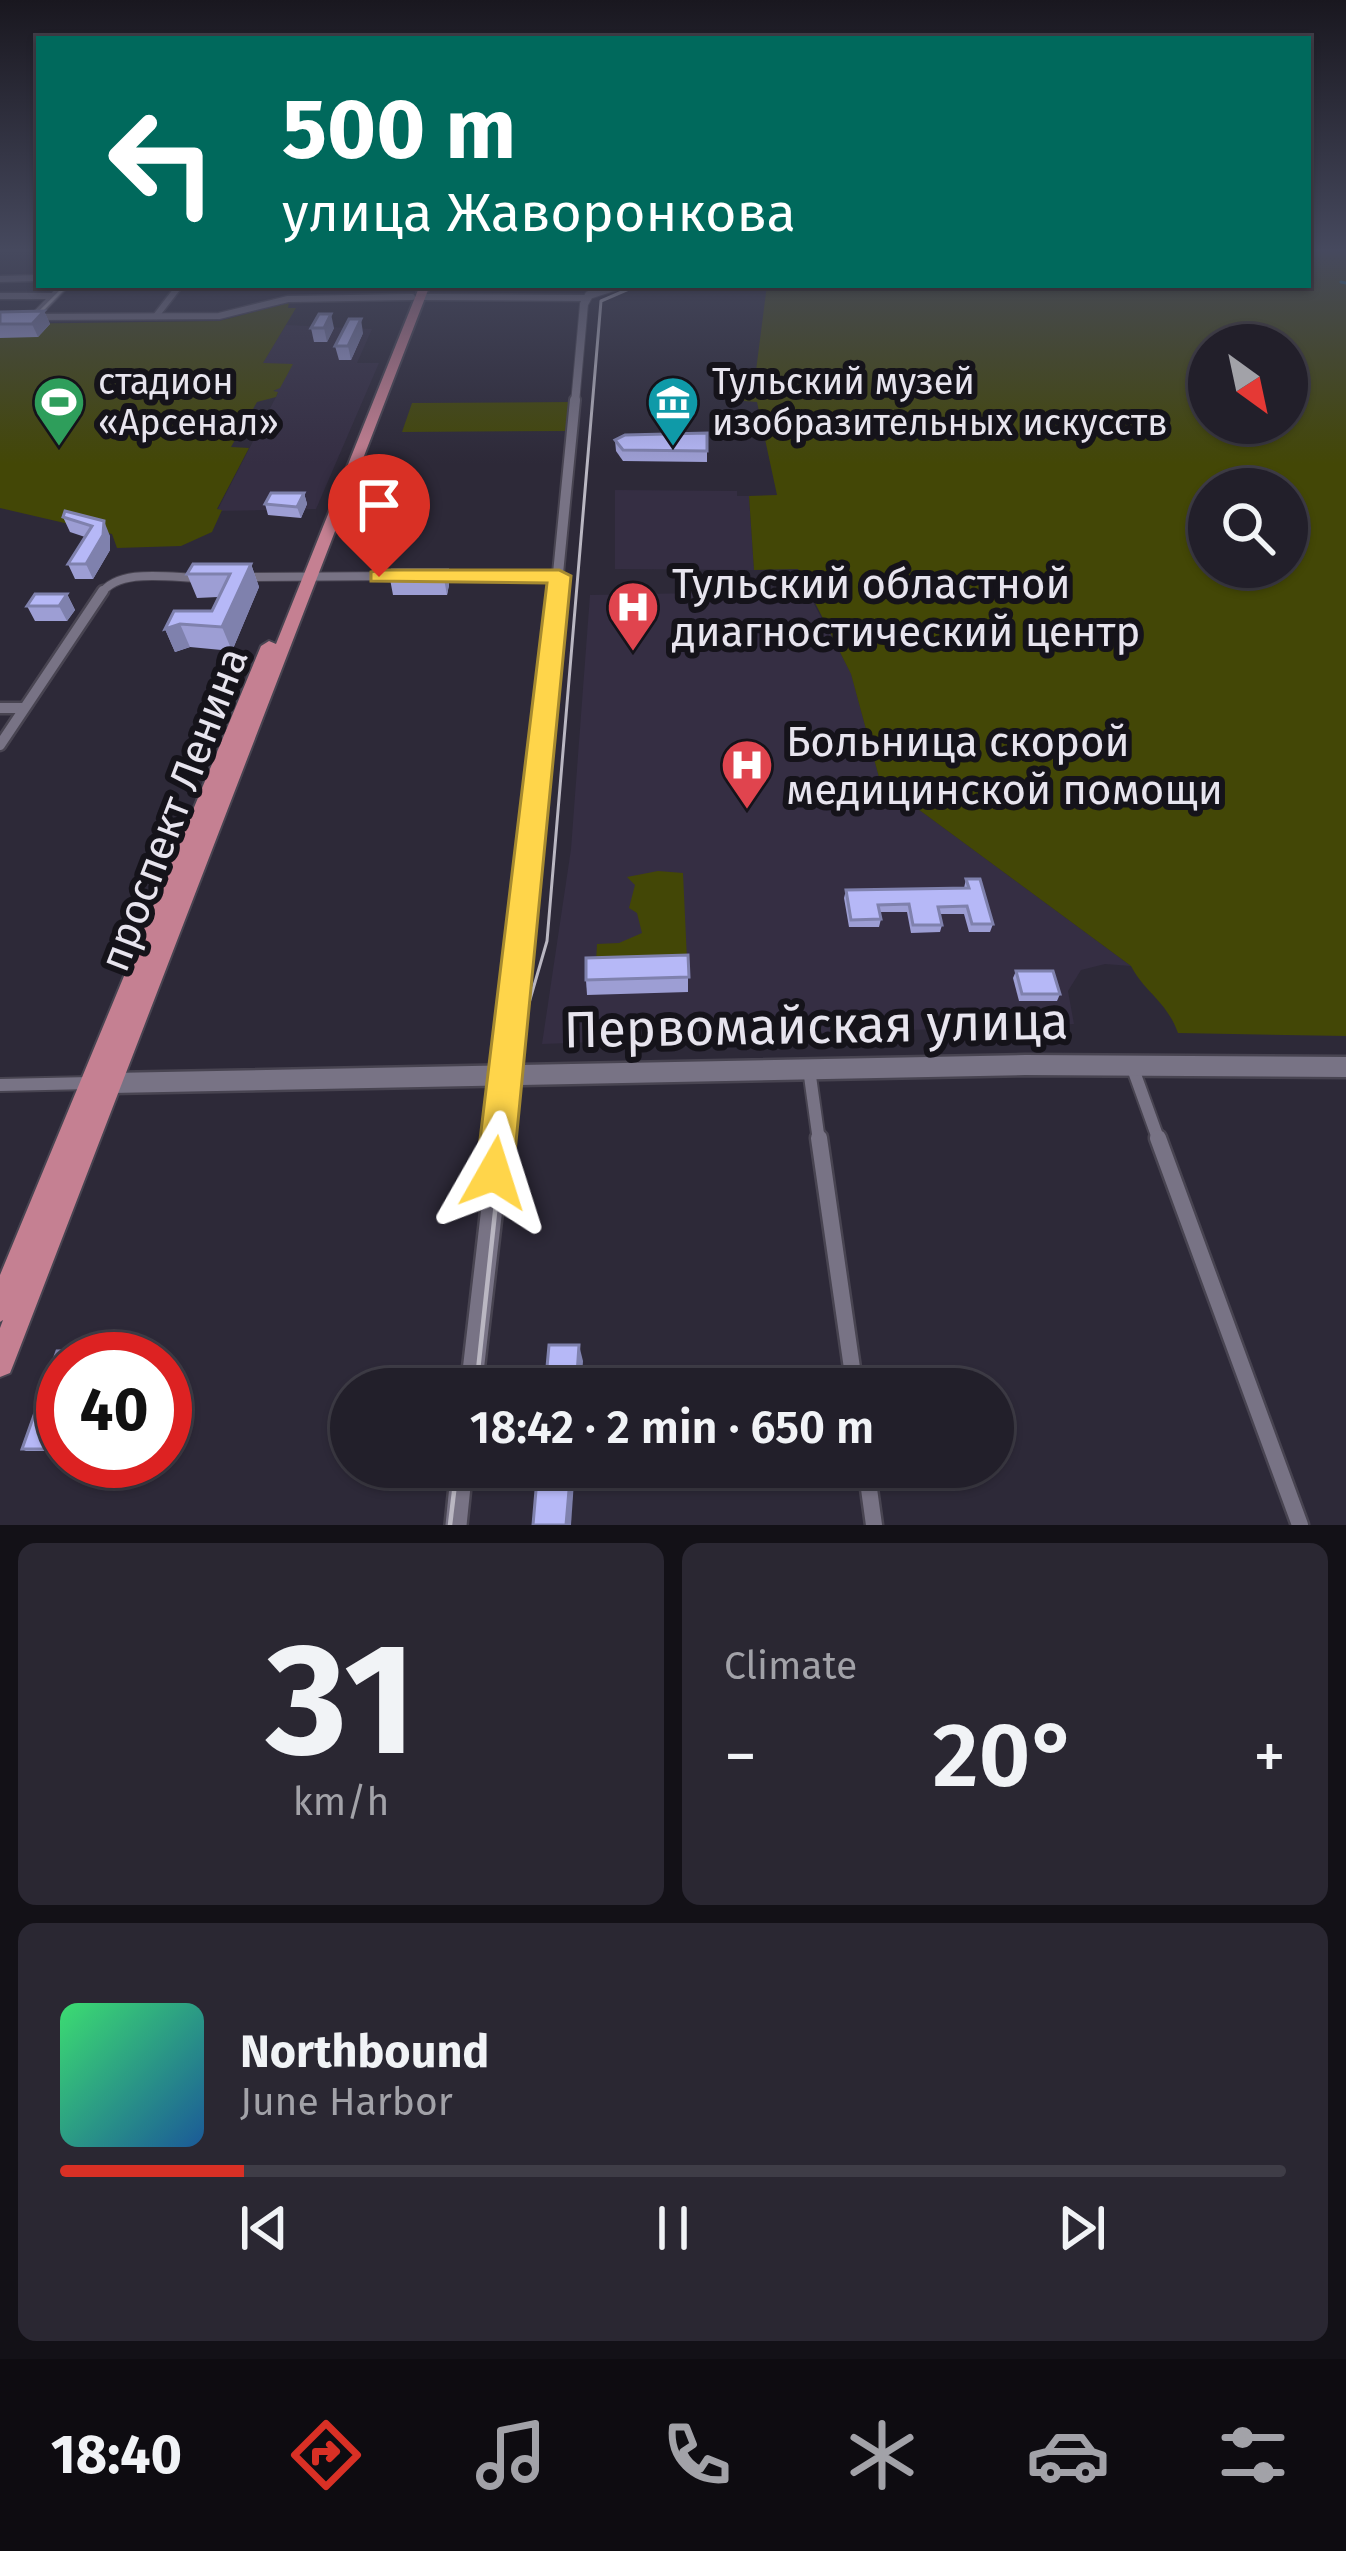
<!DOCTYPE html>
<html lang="en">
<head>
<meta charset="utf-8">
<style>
	:root { --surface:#221f2a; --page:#2a2732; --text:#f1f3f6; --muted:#a2a2a8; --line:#3f3d47; --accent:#d93025 }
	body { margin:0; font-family:"Fira Sans",sans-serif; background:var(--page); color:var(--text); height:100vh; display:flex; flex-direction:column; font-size:45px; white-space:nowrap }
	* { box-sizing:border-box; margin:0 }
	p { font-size:39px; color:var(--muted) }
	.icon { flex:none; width:66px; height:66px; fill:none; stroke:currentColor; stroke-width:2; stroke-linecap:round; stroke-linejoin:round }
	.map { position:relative; height:1525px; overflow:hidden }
	.drawer { display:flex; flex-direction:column; gap:18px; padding:18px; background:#131117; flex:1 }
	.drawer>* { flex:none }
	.banner { position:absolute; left:36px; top:36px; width:1275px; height:252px; border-radius:0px; box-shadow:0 3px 9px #0004,0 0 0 3px var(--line); background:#00695c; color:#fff; overflow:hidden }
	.needle { width:78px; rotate:147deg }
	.controls { position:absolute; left:1188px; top:324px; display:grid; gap:24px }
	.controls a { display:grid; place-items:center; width:120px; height:120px; border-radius:50%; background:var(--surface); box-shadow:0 3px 9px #0004,0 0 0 3px var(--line); font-size:60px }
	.speed { position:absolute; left:36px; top:1332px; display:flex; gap:24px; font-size:60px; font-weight:700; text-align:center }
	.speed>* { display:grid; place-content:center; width:156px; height:156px; border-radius:50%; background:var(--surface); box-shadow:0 3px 9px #0004,0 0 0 3px var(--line); line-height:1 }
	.speed .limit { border:18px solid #d22; background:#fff; color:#111 }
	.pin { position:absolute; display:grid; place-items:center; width:102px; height:102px; color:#fff; margin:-123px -51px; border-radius:50% 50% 50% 0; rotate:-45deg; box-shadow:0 0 12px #0007 }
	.pin .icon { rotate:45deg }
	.me { position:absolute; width:132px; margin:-66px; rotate:6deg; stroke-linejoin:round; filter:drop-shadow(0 0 9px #0008) }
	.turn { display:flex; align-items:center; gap:42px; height:252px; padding:0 48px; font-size:54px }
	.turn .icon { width:156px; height:156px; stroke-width:2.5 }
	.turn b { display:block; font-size:84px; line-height:102px }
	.big { font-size:90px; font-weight:600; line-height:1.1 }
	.drawer .tile { flex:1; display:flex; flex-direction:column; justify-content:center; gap:18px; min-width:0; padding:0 42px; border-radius:18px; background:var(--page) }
	.drawer .dial { align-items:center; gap:0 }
	.dial b { font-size:156px; line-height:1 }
	.song { display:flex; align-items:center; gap:36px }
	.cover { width:144px; height:144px; border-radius:18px; background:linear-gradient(135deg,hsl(140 70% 55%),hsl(210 70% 35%)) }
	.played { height:12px; border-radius:6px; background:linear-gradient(90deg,var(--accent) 15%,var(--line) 15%) }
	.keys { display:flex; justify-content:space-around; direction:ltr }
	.heat { display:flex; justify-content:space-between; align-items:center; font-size:66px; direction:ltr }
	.drawer .tiles { flex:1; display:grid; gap:18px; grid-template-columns:1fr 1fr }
	.tile:last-child { grid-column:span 2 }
	.trip { position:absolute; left:330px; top:1368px; width:684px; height:120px; border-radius:60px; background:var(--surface); box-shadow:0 3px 9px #0004,0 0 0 3px var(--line); font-weight:600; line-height:120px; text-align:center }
	.tabs { display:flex; height:192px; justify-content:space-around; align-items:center; background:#0e0c11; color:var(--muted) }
	.tabs .icon { width:84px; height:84px }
	.tabs .active { color:var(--accent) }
	.tabs b { font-size:54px; color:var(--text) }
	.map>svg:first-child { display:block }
	.built { fill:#352e43 }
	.green { fill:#434706; fill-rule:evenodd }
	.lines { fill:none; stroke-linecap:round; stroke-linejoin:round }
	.stream { stroke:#117089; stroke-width:3 }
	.minor-far4-casing { stroke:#484451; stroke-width:9 }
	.minor-far3-casing { stroke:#484451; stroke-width:10 }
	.minor-far2-casing { stroke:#484451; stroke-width:15 }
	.minor-far1-casing { stroke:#484451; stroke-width:16 }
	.minor-casing { stroke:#484451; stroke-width:21 }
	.tertiary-far4-casing { stroke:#484451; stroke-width:10 }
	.tertiary-far3-casing { stroke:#484451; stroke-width:14 }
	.tertiary-far2-casing { stroke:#484451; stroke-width:18 }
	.tertiary-far1-casing { stroke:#484451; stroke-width:21 }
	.tertiary-casing { stroke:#484451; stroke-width:26 }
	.secondary-casing { stroke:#484451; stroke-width:5 }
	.primary-casing { stroke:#484451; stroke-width:4 }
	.minor-far4 { stroke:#787385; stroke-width:6 }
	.minor-far3 { stroke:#787385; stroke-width:8 }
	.minor-far2 { stroke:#787385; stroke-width:10 }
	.minor-far1 { stroke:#787385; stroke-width:12 }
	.minor { stroke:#787385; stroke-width:16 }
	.tertiary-far4 { stroke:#787385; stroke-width:8 }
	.tertiary-far3 { stroke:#787385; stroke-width:10 }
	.tertiary-far2 { stroke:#787385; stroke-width:14 }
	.tertiary-far1 { stroke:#787385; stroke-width:16 }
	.tertiary { stroke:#787385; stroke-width:21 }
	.secondary { fill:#787385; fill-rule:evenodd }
	.primary { fill:#c58092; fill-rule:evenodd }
	.tram-far1 { stroke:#bab7c2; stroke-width:3 }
	.tram { stroke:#bab7c2; stroke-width:4.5 }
	.wall { fill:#9d9ed4 }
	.shaded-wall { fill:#7f81ad }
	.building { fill:#b6b8f7; stroke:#7f81ad; stroke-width:3 }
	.route { fill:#ffd54a; stroke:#a68a30; stroke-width:3 }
	.labels { text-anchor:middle; stroke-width:12; stroke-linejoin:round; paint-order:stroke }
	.far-poi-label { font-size:36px; fill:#e7e4ee; stroke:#15131a; text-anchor:start }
	.poi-label { font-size:42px; fill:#e7e4ee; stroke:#15131a; text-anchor:start }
	.street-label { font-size:42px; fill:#e7e4ee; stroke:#15131a }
	.near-street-label { font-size:51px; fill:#e7e4ee; stroke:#15131a }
</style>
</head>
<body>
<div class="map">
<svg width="1346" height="1525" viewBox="0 0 1346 1525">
	<rect width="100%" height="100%" fill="#2d2938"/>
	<g class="built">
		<polygon points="286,325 372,329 357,363 379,363 316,509 217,511 278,393 272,392 280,387 292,365 262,364"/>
		<polygon points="615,490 737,491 737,496 749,496 754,570 615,569"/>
		<polygon points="807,591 851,673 880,781 1131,966 1105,964 1081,970 1068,991 1074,1024 542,1044 571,849 590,595"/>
	</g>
	<g class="green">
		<path d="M1308,250h38v786l-168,-3c-12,-33 -33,-40 -47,-67l-251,-185 -29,-107 -53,-105 -44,1 -5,-74 28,-1 -20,-93 -13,-1 -1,-10 11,-5 13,-101h541zM1209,345h78v78h-78zM1287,489v78h-78v-78z"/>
		<polygon points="289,303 288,308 296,308 263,363 293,364 280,388 273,391 278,392 276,397 257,402 231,447 249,448 217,509 222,510 212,532 181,546 117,548 112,534 0,508 0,324 219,321"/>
		<polygon points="572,402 568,431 402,432 412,403"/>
		<polygon points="658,871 683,873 687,960 596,962 597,944 619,943 642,933 637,913 629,908 635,885 627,877"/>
	</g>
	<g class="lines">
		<polyline class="stream" points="1341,282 1346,283"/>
		<g class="minor-far4-casing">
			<g id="minor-far4">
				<polyline points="0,279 39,278"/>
				<polyline points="0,296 54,296"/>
				<polyline points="420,297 586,298"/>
				<polyline points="156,316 180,285"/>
				<polyline points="34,317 219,316 288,299 412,297"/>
			</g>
		</g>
		<g class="minor-far3-casing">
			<g id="minor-far3">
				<polyline points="437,576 559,576"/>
				<polyline points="245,577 400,576"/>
				<path d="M101,594c18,-27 71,-16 101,-16"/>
			</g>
		</g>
		<g class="minor-far2-casing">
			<g id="minor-far2">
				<polyline points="0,708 22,708"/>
				<polyline points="0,745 103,591"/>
			</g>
		</g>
		<g class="minor-far1-casing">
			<g id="minor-far1">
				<polyline points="1132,1066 1159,1141"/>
				<polyline points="809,1069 819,1141"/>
				<polyline points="0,1085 91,1083"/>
			</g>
		</g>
		<g class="minor-casing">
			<g id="minor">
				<polyline points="819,1138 855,1389"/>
				<polyline points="1158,1138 1300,1525"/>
				<polyline points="866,1467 874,1525"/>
			</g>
		</g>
		<g class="tertiary-far4-casing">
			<g id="tertiary-far4">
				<polyline points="0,317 34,317 65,285"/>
				<polyline points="575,403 584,304 589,295 620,285"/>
			</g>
		</g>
		<g class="tertiary-far3-casing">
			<polyline id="tertiary-far3" points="556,594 575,400"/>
		</g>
		<g class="tertiary-far2-casing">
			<polyline id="tertiary-far2" points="533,836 557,591"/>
		</g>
		<g class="tertiary-far1-casing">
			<polyline id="tertiary-far1" points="499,1141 534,833"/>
		</g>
		<g class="tertiary-casing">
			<g id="tertiary">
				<polyline points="471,1389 500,1138"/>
				<polyline points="456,1525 462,1467"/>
			</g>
		</g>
		<g class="secondary-casing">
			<polygon id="secondary" points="1025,1055 1346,1057 1346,1077 1025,1075 111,1093 103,1090 100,1083 103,1076 111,1073"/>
		</g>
		<g class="primary-casing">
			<polygon id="primary" points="420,285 430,285 14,1363 10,1373 0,1377 0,1328 3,1320 0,1322 0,1275 261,646 269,641 276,644"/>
		</g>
		<use href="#minor-far4" class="minor-far4"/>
		<use href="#minor-far3" class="minor-far3"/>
		<use href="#minor-far2" class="minor-far2"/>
		<use href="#minor-far1" class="minor-far1"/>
		<use href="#minor" class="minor"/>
		<use href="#tertiary-far4" class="tertiary-far4"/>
		<use href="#tertiary-far3" class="tertiary-far3"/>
		<use href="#tertiary-far2" class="tertiary-far2"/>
		<use href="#tertiary-far1" class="tertiary-far1"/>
		<use href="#tertiary" class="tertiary"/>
		<use href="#secondary" class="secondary"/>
		<use href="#primary" class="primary"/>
		<g class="tram-far1">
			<polyline points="0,317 40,312 67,285"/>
			<polyline points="503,1141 511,1065 547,941 601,301 638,285"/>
		</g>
		<g class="tram">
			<polyline points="476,1389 503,1138"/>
			<polyline points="450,1525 457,1467"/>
		</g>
	</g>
	<g class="wall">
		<polygon points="357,285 387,285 385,290 358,290"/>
		<polygon points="44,311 50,324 38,337 0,338 0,312"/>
		<polygon points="311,328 334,328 327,342 314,342"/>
		<polygon points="363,333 351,360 339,360 335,346"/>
		<polygon points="707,433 707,462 623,461 616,451 615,440"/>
		<polygon points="304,493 307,504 301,518 268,515 265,504"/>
		<polygon points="65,511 110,536 110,550 93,579 75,579 68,564 85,537 70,532 63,517"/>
		<polygon points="251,564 259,587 232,651 190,647 175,652 165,629 212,611 218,597 197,598 187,574"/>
		<polygon points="447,570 449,585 447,595 393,595 390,579"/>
		<polygon points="67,594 75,610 67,621 35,621 27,606"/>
		<polygon points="966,879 993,924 990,932 969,932 964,914 940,914 942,925 940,932 911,933 907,912 880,912 881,919 879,927 849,927 844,898 846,890 964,888"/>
		<polygon points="688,955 688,992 587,995 586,980"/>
		<polygon points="1016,971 1060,994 1057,1001 1019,1001 1013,978"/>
		<polygon points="104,1350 107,1352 105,1359 63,1359 63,1451 26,1451 22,1449 57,1351"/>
	</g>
	<g class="shaded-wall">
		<polygon points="44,311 50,324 38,337 32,324"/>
		<polygon points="331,314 334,328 327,342 324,328"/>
		<polygon points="361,319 363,333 351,360 348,346"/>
		<polygon points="304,493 307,504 301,518 297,507"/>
		<polygon points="104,521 110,536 110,550 93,579 86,564"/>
		<polygon points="251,564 259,587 232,651 222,627"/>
		<polygon points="447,570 449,585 447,595 444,579"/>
		<polygon points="67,594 75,610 67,621 59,606"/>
		<polygon points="180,624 190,647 175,652 165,629"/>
		<polygon points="579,1345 583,1361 581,1389 576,1389"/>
		<polygon points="571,1467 575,1467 571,1525 566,1525"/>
	</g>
	<g class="building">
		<polygon points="44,311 32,324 0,324 0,312"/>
		<polygon points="319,314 331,314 324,328 311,328"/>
		<polygon points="349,319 361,319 348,346 335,346"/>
		<polygon points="707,433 707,451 623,450 615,440 625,435"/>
		<polygon points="271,493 304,493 297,507 265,504"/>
		<polygon points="65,511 104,521 103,535 86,564 68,564 92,526 63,517"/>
		<polygon points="193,564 251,564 222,627 180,624 165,629 174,611 212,611 230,574 187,574"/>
		<polygon points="392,570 447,570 444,579 390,579"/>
		<polygon points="35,594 67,594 59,606 27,606"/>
		<polygon points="966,879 980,879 993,924 972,924 967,906 938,907 942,925 913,925 909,904 878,905 881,919 851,920 846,890 969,888"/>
		<polygon points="688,955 689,977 586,980 586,958"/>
		<polygon points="1016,971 1053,971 1060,994 1022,994"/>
		<polygon points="549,1345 579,1345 576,1389 545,1389"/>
		<polygon points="104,1350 101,1359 63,1359 63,1449 22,1449 57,1351"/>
		<polygon points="538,1467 571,1467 566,1525 533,1525"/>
	</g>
	<linearGradient id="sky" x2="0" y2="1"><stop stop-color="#19171f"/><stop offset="0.54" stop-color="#46495e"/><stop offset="1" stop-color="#46495e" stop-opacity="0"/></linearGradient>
	<rect width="1346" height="464" fill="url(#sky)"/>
	<polygon class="route" points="379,570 559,570 571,576 513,1173 508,1186 494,1192 481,1186 476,1173 547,583 371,581 371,572"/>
	<defs>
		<g id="stadium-pin" transform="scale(2.7)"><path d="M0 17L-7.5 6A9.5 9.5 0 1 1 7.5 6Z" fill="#2e9e5b" stroke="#15131a"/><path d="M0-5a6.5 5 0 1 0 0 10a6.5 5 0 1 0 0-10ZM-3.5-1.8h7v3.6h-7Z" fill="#fff"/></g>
		<g id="museum-pin" transform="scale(2.7)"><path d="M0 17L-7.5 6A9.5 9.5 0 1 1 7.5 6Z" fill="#0f9aa8" stroke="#15131a"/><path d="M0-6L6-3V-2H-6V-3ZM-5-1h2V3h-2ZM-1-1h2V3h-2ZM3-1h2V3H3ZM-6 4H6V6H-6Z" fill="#fff"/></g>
		<g id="hospital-pin" transform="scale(2.7)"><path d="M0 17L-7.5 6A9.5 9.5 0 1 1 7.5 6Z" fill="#e0444e" stroke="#15131a"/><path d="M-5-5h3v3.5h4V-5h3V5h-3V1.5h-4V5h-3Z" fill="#fff"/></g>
	</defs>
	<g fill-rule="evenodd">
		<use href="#stadium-pin" x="59" y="402"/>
		<use href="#museum-pin" x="673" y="402"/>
		<use href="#hospital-pin" x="633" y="607"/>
		<use href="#hospital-pin" x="747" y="765"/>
	</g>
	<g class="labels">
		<g class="far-poi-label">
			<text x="98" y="394">стадион<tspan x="98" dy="41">«Арсенал»</tspan></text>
			<text x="712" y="394">Тульский музей<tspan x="712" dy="41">изобразительных искусств</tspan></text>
		</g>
		<g class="poi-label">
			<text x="672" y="598">Тульский областной<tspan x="672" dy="48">диагностический центр</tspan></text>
			<text x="786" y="756">Больница скорой<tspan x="786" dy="48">медицинской помощи</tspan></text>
		</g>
		<g class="street-label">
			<text transform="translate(173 809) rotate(-69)" y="15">проспект Ленина</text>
		</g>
		<g class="near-street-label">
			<text transform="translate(816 1025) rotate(-1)" y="18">Первомайская улица</text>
		</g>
	</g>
</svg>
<div class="controls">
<a><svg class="needle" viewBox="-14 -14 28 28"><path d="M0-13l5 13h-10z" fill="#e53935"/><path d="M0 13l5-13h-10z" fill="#a2a2a8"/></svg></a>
<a><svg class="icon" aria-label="search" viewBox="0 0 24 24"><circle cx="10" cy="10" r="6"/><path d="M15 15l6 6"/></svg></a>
</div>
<div class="speed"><div class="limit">40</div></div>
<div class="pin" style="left:379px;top:577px;background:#d93025"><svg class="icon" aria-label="arrive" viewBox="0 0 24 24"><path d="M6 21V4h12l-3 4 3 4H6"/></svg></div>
<svg class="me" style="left:494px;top:1173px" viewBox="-20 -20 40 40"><path d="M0-17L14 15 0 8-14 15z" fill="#ffd54a" stroke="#fff" stroke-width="4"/></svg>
<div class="trip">18:42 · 2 min · 650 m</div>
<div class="banner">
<div class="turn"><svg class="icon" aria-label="left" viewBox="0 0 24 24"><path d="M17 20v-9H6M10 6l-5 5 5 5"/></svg><div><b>500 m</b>улица Жаворонкова</div></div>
</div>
</div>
<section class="drawer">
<div class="tiles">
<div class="tile dial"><b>31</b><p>km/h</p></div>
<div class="tile"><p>Climate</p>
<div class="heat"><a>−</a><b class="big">20°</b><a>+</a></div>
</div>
<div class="tile">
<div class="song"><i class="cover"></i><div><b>Northbound</b><p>June Harbor</p></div></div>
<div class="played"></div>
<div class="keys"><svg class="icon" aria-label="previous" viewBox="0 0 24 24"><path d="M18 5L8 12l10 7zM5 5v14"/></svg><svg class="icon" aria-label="pause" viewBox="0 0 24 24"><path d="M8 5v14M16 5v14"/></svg><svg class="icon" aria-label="next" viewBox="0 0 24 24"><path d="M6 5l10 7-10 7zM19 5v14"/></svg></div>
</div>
</div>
</section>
<nav class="tabs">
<b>18:40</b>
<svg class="icon active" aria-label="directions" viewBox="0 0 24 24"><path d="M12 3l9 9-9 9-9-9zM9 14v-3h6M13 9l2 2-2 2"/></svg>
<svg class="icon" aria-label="music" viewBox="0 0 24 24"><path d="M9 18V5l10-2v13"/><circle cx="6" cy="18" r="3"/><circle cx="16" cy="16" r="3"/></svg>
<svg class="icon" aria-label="phone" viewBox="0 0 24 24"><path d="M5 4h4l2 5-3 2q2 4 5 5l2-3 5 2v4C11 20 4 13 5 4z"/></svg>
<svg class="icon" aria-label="climate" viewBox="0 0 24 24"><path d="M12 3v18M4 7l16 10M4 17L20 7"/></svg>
<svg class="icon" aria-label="car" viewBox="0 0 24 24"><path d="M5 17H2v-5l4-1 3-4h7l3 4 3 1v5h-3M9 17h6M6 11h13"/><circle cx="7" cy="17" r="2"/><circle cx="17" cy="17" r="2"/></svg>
<svg class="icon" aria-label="filters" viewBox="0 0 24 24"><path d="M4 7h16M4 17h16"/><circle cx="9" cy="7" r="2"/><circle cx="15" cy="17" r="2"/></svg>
</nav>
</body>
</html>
